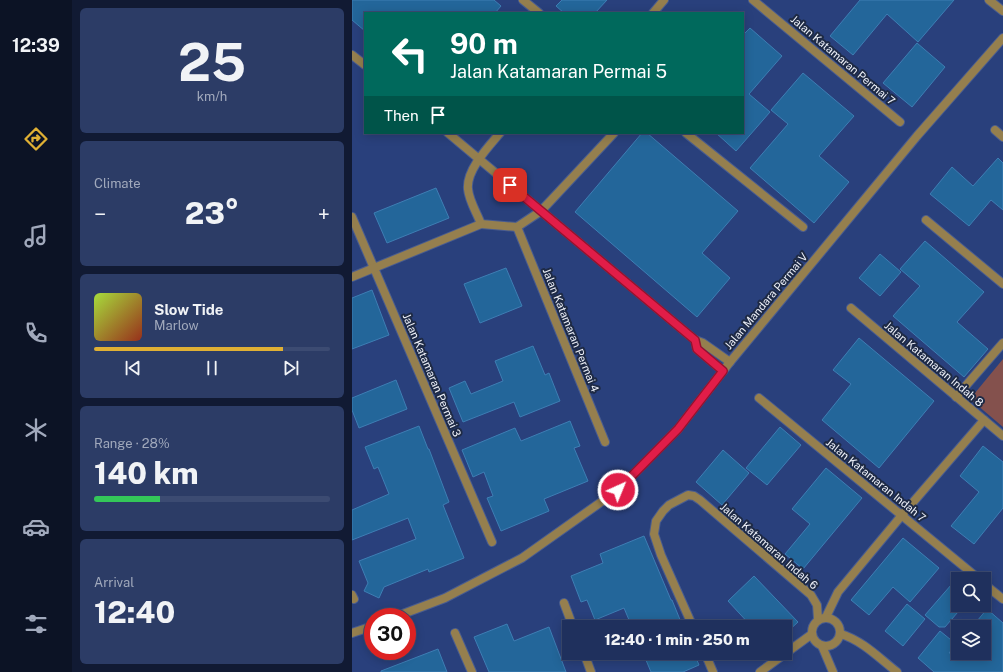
<!DOCTYPE html>
<html lang="en">
<head>
<meta charset="utf-8">
<style>
	:root { --surface:#1f305d; --page:#2c3c66; --text:#f1f3f6; --muted:#a1a9bc; --line:#3c4b72; --accent:#e0b034 }
	body { margin:0; font-family:"Public Sans",sans-serif; background:var(--page); color:var(--text); height:100vh; display:flex; flex-direction:column; font-size:15px; white-space:nowrap }
	* { box-sizing:border-box; margin:0 }
	p { font-size:13px; color:var(--muted) }
	.icon { flex:none; width:22px; height:22px; fill:none; stroke:currentColor; stroke-width:2; stroke-linecap:round; stroke-linejoin:round }
	.map { position:relative; flex:1; overflow:hidden }
	.details { display:flex; flex-direction:column; gap:8px; padding:8px; background:#111a33; width:280px }
	.details>* { flex:none }
	.hud { position:absolute; left:12px; top:12px; width:380px; height:122px; border-radius:0px; box-shadow:0 2px 10px #0003,0 0 0 1px var(--line); background:#00695c; color:#fff; overflow:hidden }
	.fabs { position:absolute; left:599px; top:572px; display:grid; gap:8px }
	.fabs a { display:grid; place-items:center; width:40px; height:40px; border-radius:0px; background:var(--surface); box-shadow:0 2px 10px #0003,0 0 0 1px var(--line); font-size:20px }
	.speed { position:absolute; left:12px; top:608px; display:flex; gap:8px; font-size:20px; font-weight:700; text-align:center }
	.speed>* { display:grid; place-content:center; width:52px; height:52px; border-radius:50%; background:var(--surface); box-shadow:0 2px 10px #0003,0 0 0 1px var(--line); line-height:1 }
	.speed .limit { border:6px solid #d22; background:#fff; color:#111 }
	.pin { position:absolute; display:grid; place-items:center; width:34px; height:34px; color:#fff; margin:-17px; border-radius:8px; box-shadow:0 2px 6px #0006 }
	.me { position:absolute; width:44px; margin:-22px; rotate:44deg; stroke-linejoin:round; filter:drop-shadow(0 0 3px #0008) }
	.turn { display:flex; align-items:center; gap:14px; height:84px; padding:0 20px; font-size:18px }
	.turn .icon { width:52px; height:52px; stroke-width:2.5 }
	.turn b { display:block; font-size:28px; line-height:34px }
	.then { display:flex; align-items:center; height:38px; padding:0 20px; background:#0003; gap:8px; font-size:15px }
	.big { font-size:30px; font-weight:800; line-height:1.1 }
	.details .tile { flex:1; display:flex; flex-direction:column; justify-content:center; gap:6px; min-width:0; padding:0 14px; border-radius:6px; background:var(--page) }
	.details .dial { align-items:center; gap:0 }
	.dial b { font-size:52px; line-height:1 }
	.song { display:flex; align-items:center; gap:12px }
	.cover { width:48px; height:48px; border-radius:6px; background:linear-gradient(135deg,hsl(80 70% 55%),hsl(10 70% 35%)) }
	.played { height:4px; border-radius:2px; background:linear-gradient(90deg,var(--accent) 80%,var(--line) 80%) }
	.keys { display:flex; justify-content:space-around; direction:ltr }
	.heat { display:flex; justify-content:space-between; align-items:center; font-size:22px; direction:ltr }
	.charge { height:6px; border-radius:3px; background:linear-gradient(90deg,#34c759 28%,var(--line) 0) }
	.trip { position:absolute; left:210px; top:620px; width:230px; height:40px; border-radius:0px; background:var(--surface); box-shadow:0 2px 10px #0003,0 0 0 1px var(--line); font-weight:800; line-height:40px; text-align:center }
	main { display:flex; flex:1; min-height:0 }
	.tabs { display:flex; flex-direction:column; width:72px; justify-content:space-around; align-items:center; background:#0c1325; color:var(--muted) }
	.tabs .icon { width:28px; height:28px }
	.tabs .selected { color:var(--accent) }
	.tabs b { font-size:18px; color:var(--text) }
	.map>svg:first-child { display:block }
	.green { fill:#84514d }
	.building { fill:#23669a; stroke:#3e7eb4 }
	.lines { fill:none; stroke-linecap:round; stroke-linejoin:round }
	.street-casing { stroke:#495c90; stroke-width:10 }
	.street { stroke:#957f4e; stroke-width:8 }
	.route-casing { stroke:#92132f; stroke-width:10 }
	.route { stroke:#e11d48; stroke-width:7 }
	.labels { text-anchor:middle; stroke-width:4; stroke-linejoin:round; paint-order:stroke }
	.street-label { font-size:11px; fill:#eef1f9; stroke:#1e2a45 }
</style>
</head>
<body>
<main>
<nav class="tabs">
<b>12:39</b>
<svg class="icon selected" aria-label="directions" viewBox="0 0 24 24"><path d="M12 3l9 9-9 9-9-9zM9 14v-3h6M13 9l2 2-2 2"/></svg>
<svg class="icon" aria-label="music" viewBox="0 0 24 24"><path d="M9 18V5l10-2v13"/><circle cx="6" cy="18" r="3"/><circle cx="16" cy="16" r="3"/></svg>
<svg class="icon" aria-label="phone" viewBox="0 0 24 24"><path d="M5 4h4l2 5-3 2q2 4 5 5l2-3 5 2v4C11 20 4 13 5 4z"/></svg>
<svg class="icon" aria-label="climate" viewBox="0 0 24 24"><path d="M12 3v18M4 7l16 10M4 17L20 7"/></svg>
<svg class="icon" aria-label="car" viewBox="0 0 24 24"><path d="M5 17H2v-5l4-1 3-4h7l3 4 3 1v5h-3M9 17h6M6 11h13"/><circle cx="7" cy="17" r="2"/><circle cx="17" cy="17" r="2"/></svg>
<svg class="icon" aria-label="filters" viewBox="0 0 24 24"><path d="M4 7h16M4 17h16"/><circle cx="9" cy="7" r="2"/><circle cx="15" cy="17" r="2"/></svg>
</nav>
<section class="details">
<div class="tile dial"><b>25</b><p>km/h</p></div>
<div class="tile"><p>Climate</p>
<div class="heat"><a>−</a><b class="big">23°</b><a>+</a></div>
</div>
<div class="tile">
<div class="song"><i class="cover"></i><div><b>Slow Tide</b><p>Marlow</p></div></div>
<div class="played"></div>
<div class="keys"><svg class="icon" aria-label="previous" viewBox="0 0 24 24"><path d="M18 5L8 12l10 7zM5 5v14"/></svg><svg class="icon" aria-label="pause" viewBox="0 0 24 24"><path d="M8 5v14M16 5v14"/></svg><svg class="icon" aria-label="next" viewBox="0 0 24 24"><path d="M6 5l10 7-10 7zM19 5v14"/></svg></div>
</div>
<div class="tile"><p>Range · 28%</p><b class="big">140 km</b><div class="charge"></div></div>
<div class="tile"><p>Arrival</p><b class="big">12:40</b></div>
</section>
<div class="map">
<svg width="651" height="672" viewBox="0 0 651 672">
	<rect width="100%" height="100%" fill="#29407c"/>
	<polygon class="green" points="651,359 651,427 618,399"/>
	<g class="building">
		<polygon points="0,0 142,0 149,6 143,13 13,13 13,31 0,20"/>
		<polygon points="210,0 255,0 243,13 212,13 204,6"/>
		<polygon points="508,0 602,0 566,42 535,14 501,55 478,36"/>
		<polygon points="398,28 430,56 397,94 418,112 384,151 364,133 391,133 391,35"/>
		<polygon points="565,43 593,67 560,107 531,83"/>
		<polygon points="451,73 502,116 467,156 497,182 462,223 398,168 436,124 419,110"/>
		<polygon points="290,133 295,133 386,211 350,253 378,278 345,317 223,212"/>
		<polygon points="646,158 651,163 651,210 639,200 617,226 578,194 600,167 621,186"/>
		<polygon points="84,188 97,218 35,243 22,213"/>
		<polygon points="573,241 632,292 605,322 636,349 612,377 541,316 568,286 548,269"/>
		<polygon points="528,254 549,272 528,296 507,278"/>
		<polygon points="154,268 170,306 128,323 112,284"/>
		<polygon points="20,290 37,335 0,349 0,298"/>
		<polygon points="507,338 582,401 527,468 470,420 499,384 481,370"/>
		<polygon points="181,346 193,375 197,373 208,401 168,417 162,402 111,422 97,388 113,381 119,394 151,381 143,361"/>
		<polygon points="44,380 55,409 7,428 0,410 0,398"/>
		<polygon points="218,421 228,446 222,448 236,481 192,499 197,511 149,531 135,498 141,496 132,472 121,477 110,450 163,428 169,441"/>
		<polygon points="67,426 76,449 77,449 97,502 91,505 112,558 77,572 76,569 32,587 27,598 12,591 16,583 7,561 64,539 56,518 0,540 0,510 37,494 26,467 22,469 13,447"/>
		<polygon points="428,427 449,445 415,485 394,468"/>
		<polygon points="631,446 651,462 651,508 622,544 599,526 627,492 608,476"/>
		<polygon points="371,450 397,473 370,505 344,482"/>
		<polygon points="474,468 510,498 451,569 433,554 458,524 440,509"/>
		<polygon points="292,536 319,600 320,600 331,627 280,627 272,608 243,620 235,600 229,602 219,576 251,563 248,554"/>
		<polygon points="551,538 587,568 558,602 541,587 517,615 499,600"/>
		<polygon points="402,576 446,622 433,634 433,627 400,627 376,601"/>
		<polygon points="606,577 606,605 612,605 593,627 587,627 573,615"/>
		<polygon points="555,604 573,619 551,646 533,631"/>
		<polygon points="635,609 651,623 651,672 582,672 566,658 588,631 604,644 597,653 632,653 632,627 620,627"/>
		<polygon points="155,624 162,641 197,627 214,672 137,672 122,637"/>
		<polygon points="86,649 95,672 29,672 29,671"/>
		<polygon points="291,653 342,653 347,665 331,672 299,672"/>
	</g>
	<g class="lines">
		<g class="street-casing">
			<g id="street">
				<polyline points="171,0 187,13"/>
				<polyline points="401,0 548,122"/>
				<polyline points="637,0 651,11"/>
				<polyline points="301,13 312,0"/>
				<polyline points="0,55 13,65"/>
				<polyline points="643,130 651,137"/>
				<polyline points="96,133 343,340 351,343 378,362"/>
				<path d="M148,133c-11,13 -34,37 -32,56 1,12 9,24 13,35l36,3 24,-16 73,-78"/>
				<polyline points="334,133 451,227"/>
				<polyline points="0,217 140,542"/>
				<polyline points="574,220 651,284"/>
				<polyline points="165,227 253,442"/>
				<polyline points="0,277 129,224"/>
				<polyline points="499,308 651,436"/>
				<polyline points="343,340 345,349 371,371"/>
				<polyline points="604,397 651,343"/>
				<polyline points="407,398 627,579"/>
				<polyline points="632,584 651,599"/>
				<polyline points="0,595 2,599"/>
				<polyline points="212,603 221,627"/>
				<polyline points="43,617 93,598 170,558 266,490 326,429 378,362 565,136 651,38"/>
				<polyline points="474,617 486,592 550,515 632,420"/>
				<circle cx="474" cy="632" r="14"/>
				<polyline points="341,627 309,555 302,534 304,521 311,511 317,505 336,495 342,496 348,500 459,595 465,605 466,619"/>
				<polyline points="0,633 21,626"/>
				<polyline points="103,633 120,672"/>
				<path d="M489,634c22,7 38,24 56,38"/>
				<polyline points="470,646 481,672"/>
				<polyline points="232,653 239,672"/>
				<polyline points="353,653 361,672"/>
				<polyline points="408,672 460,634"/>
			</g>
		</g>
		<use href="#street" class="street"/>
	</g>
	<g class="lines">
		<g class="route-casing">
			<polyline id="route" points="158,185 343,340 345,349 371,371 326,429 266,490"/>
		</g>
		<use href="#route" class="route"/>
	</g>
	<g class="labels">
		<g class="street-label">
			<text transform="translate(491 60) rotate(40)" y="4">Jalan Katamaran Permai 7</text>
			<text transform="translate(414 301) rotate(-50)" y="4">Jalan Mandara Permai V</text>
			<text transform="translate(219 330) rotate(68)" y="4">Jalan Katamaran Permai 4</text>
			<text transform="translate(582 364) rotate(40)" y="4">Jalan Katamaran Indah 8</text>
			<text transform="translate(80 375) rotate(67)" y="4">Jalan Katamaran Permai 3</text>
			<text transform="translate(524 480) rotate(39)" y="4">Jalan Katamaran Indah 7</text>
			<text transform="translate(417 546) rotate(41)" y="4">Jalan Katamaran Indah 6</text>
		</g>
	</g>
</svg>
<div class="fabs">
<a><svg class="icon" aria-label="search" viewBox="0 0 24 24"><circle cx="10" cy="10" r="6"/><path d="M15 15l6 6"/></svg></a>
<a><svg class="icon" aria-label="layers" viewBox="0 0 24 24"><path d="M12 4l9 5-9 5-9-5zM3 14l9 5 9-5"/></svg></a>
</div>
<div class="speed"><div class="limit">30</div></div>
<div class="pin" style="left:158px;top:185px;background:#d93025"><svg class="icon" aria-label="arrive" viewBox="0 0 24 24"><path d="M6 21V4h12l-3 4 3 4H6"/></svg></div>
<svg class="me" style="left:266px;top:490px" viewBox="-20 -20 40 40"><circle r="17" fill="#e11d48" stroke="#fff" stroke-width="3"/><path d="M0-11L8 9 0 5-8 9z" fill="#fff"/></svg>
<div class="trip">12:40 · 1 min · 250 m</div>
<div class="hud">
<div class="turn"><svg class="icon" aria-label="left" viewBox="0 0 24 24"><path d="M17 20v-9H6M10 6l-5 5 5 5"/></svg><div><b>90 m</b>Jalan Katamaran Permai 5</div></div>
<div class="then">Then<svg class="icon" aria-label="arrive" viewBox="0 0 24 24"><path d="M6 21V4h12l-3 4 3 4H6"/></svg></div>
</div>
</div>
</main>
</body>
</html>
